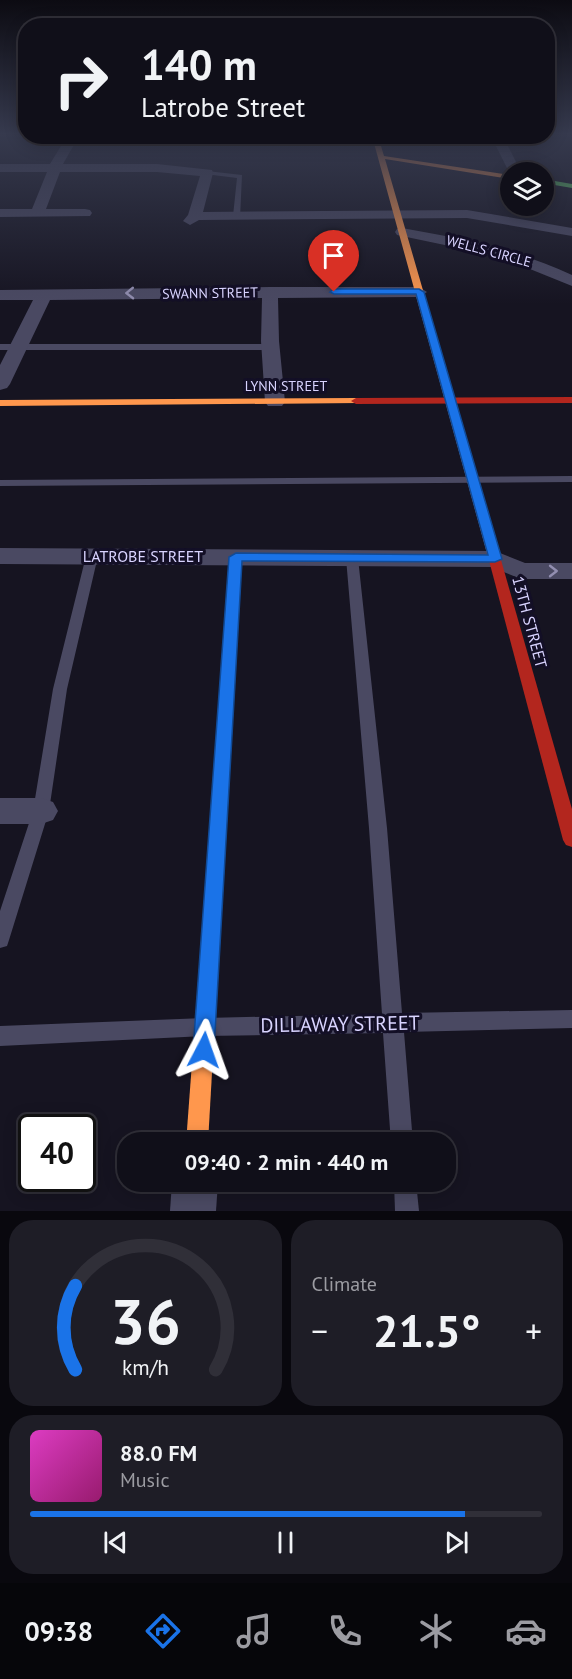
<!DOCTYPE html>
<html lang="en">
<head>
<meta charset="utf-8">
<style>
	:root { --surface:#100f19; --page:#1e1d26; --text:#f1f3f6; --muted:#9c9ca2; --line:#302f38; --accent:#1a73e8 }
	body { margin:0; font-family:"PT Sans",sans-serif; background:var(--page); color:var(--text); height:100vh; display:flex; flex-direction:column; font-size:22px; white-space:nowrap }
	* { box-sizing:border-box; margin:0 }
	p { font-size:20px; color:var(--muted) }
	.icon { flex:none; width:33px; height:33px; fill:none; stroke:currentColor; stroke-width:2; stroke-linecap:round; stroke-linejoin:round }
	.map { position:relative; height:1211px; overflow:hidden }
	.sheet { display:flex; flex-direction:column; gap:9px; padding:9px; background:#09080e; flex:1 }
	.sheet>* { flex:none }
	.top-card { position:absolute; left:18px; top:18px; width:537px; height:126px; border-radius:24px; box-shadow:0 3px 15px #0003,0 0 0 2px var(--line); background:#100f19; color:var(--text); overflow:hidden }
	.buttons { position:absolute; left:500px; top:162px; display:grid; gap:12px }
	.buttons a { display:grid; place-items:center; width:54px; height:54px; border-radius:50%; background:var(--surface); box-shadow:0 3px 15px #0003,0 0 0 2px var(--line); font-size:30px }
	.speed { position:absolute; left:18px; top:1114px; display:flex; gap:12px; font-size:30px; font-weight:700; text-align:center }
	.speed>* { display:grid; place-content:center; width:78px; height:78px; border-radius:50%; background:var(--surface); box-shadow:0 3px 15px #0003,0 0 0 2px var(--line); line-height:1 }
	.speed .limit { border:3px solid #111; border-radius:9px; background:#fff; color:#111 }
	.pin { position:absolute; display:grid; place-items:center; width:51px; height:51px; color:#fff; margin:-62px -26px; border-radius:50% 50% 50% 0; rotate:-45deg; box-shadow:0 0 6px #0007 }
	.pin .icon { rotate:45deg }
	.me { position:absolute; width:66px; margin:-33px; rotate:4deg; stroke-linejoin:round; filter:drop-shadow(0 0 4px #0008) }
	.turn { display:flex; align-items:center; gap:21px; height:126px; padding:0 24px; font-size:27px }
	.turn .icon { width:78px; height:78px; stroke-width:2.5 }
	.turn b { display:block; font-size:42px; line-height:51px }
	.big { font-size:45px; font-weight:800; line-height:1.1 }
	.sheet .card { flex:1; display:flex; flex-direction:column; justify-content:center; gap:9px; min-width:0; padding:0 21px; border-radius:24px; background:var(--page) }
	.sheet .dial { align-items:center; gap:0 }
	.dial svg { height:156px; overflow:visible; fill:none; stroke:var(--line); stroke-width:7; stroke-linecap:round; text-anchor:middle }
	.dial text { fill:var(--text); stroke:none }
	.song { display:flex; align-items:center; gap:18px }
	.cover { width:72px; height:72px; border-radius:9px; background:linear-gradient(135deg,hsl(310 70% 55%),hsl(320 70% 35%)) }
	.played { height:6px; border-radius:3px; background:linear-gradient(90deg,var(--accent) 85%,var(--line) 85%) }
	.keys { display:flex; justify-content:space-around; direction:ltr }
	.heat { display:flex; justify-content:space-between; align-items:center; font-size:33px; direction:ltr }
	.sheet .tiles { flex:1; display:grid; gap:9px; grid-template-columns:1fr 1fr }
	.card:last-child { grid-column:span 2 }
	.trip { position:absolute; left:117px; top:1132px; width:339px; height:60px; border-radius:24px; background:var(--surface); box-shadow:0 3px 15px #0003,0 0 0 2px var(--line); font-weight:800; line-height:60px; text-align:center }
	.tabs { display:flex; height:96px; justify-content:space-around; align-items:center; background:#06060a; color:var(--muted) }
	.tabs .icon { width:42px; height:42px }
	.tabs .current { color:var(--accent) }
	.tabs b { font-size:27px; color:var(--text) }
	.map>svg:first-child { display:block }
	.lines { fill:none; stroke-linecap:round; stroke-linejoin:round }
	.lane { fill:#4a4962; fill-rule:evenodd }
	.street { fill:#4a4962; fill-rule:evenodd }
	.fast { fill:#63d668; fill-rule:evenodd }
	.slow { fill:#ff974d; fill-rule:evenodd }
	.jam { fill:#b3261e; fill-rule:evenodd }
	.oneway { stroke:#928eb0 }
	.route { fill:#1a73e8; stroke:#114b97; stroke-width:1.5 }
	.labels { text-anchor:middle; stroke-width:6; stroke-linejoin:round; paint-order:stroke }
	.far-street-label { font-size:14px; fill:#d9d4ff; stroke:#130f26 }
	.street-label { font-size:16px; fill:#d9d4ff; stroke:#130f26 }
	.near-street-label { font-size:20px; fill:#d9d4ff; stroke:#130f26 }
</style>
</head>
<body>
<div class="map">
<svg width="572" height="1211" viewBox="0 0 572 1211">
	<rect width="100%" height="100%" fill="#161421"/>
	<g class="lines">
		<g class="lane">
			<polygon points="243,136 249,136 248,144 243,143"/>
			<polygon points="207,171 242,175 240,218 233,216 237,178 205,174"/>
			<polygon points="0,344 270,344 275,347 270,350 0,350"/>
			<polygon points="572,476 572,482 0,486 0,480"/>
			<polygon points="92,552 98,556 67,689 49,811 9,940 7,946 0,948 0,911 33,811 53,689 86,556"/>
			<polygon points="352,554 358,558 387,828 402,1013 572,1010 572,1028 404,1032 413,1143 391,1143 383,1033 205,1036 0,1046 0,1026 205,1018 382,1014 369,828 346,558"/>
			<polygon points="394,1182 416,1182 419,1211 395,1211"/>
		</g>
		<g class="street">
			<polygon points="67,136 79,136 63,164 157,164 212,170 213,173 203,212 467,210 572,228 572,236 467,218 199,220 190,225 183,221 188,215 200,176 157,172 60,172 46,209 85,209 90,210 92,213 90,216 0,217 0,209 32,209 47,172 0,172 0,164 50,164"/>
			<polygon points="491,136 503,136 521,172 510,174"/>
			<path d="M402,228c58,10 116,22 170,47v11l-47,-19 -42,-14 -86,-18 -2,-3 2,-3z"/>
			<polygon points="270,287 419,287 427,292 419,297 278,298 279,341 285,402 282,406 268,406 265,402 261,341 262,298 50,300 10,384 7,388 0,390 0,365 33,300 0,300 0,290"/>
			<polygon points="0,548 495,551 525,563 572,563 572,579 521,579 491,567 0,564"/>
			<polygon points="0,798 41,798 53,802 58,811 53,820 41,824 0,824"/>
			<polygon points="172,1182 218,1182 216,1211 170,1211"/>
		</g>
		<g class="fast">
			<polygon points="543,179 572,184 572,188 543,183"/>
			<polygon points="236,553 242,557 234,687 232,691 222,691 220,687 230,557"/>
		</g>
		<g class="slow">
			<polygon points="372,136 378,136 384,156 510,175 510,179 385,159 499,553 497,556 493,557 487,553"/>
			<polygon points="356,398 361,401 360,403 0,406 0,400"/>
			<polygon points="227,682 232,683 234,687 208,1143 186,1143 220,687 222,683"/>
		</g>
		<g class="jam">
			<polygon points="572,397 572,403 356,404 351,401 356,398"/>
			<polygon points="493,549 499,553 572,809 572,847 566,845 563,840 487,553"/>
		</g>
	</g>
	<defs><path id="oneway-chevron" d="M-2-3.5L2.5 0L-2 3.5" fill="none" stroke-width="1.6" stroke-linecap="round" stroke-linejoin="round" transform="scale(1.5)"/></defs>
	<g class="oneway">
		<use href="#oneway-chevron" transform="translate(130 293) rotate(179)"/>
		<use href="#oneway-chevron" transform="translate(553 571)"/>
	</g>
	<linearGradient id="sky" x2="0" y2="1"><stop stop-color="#0c0b12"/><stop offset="0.44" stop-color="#363a4e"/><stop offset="1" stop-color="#363a4e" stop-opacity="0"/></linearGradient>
	<rect width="572" height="304" fill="url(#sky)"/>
	<polygon class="route" points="419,289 424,292 502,559 495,562 242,561 214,1050 211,1057 204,1060 196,1057 193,1050 229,557 236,553 488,555 416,294 334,294 330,292 334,289"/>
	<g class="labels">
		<g class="far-street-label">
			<text transform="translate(489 251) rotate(15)" y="5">WELLS CIRCLE</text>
			<text transform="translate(210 293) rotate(-1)" y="5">SWANN STREET</text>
			<text x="286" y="391">LYNN STREET</text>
		</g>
		<g class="street-label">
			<text x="143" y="562">LATROBE STREET</text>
			<text transform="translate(530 622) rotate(75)" y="6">13TH STREET</text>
		</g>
		<g class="near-street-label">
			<text transform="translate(340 1024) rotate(-1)" y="7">DILLAWAY STREET</text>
		</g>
	</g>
</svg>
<div class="buttons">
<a><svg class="icon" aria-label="layers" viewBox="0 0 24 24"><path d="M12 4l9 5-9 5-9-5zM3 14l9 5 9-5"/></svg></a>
</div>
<div class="speed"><div class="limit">40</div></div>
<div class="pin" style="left:334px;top:292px;background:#d93025"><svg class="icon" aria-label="arrive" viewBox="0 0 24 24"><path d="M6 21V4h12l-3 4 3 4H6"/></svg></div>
<svg class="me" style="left:204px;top:1050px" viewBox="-20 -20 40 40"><path d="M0-17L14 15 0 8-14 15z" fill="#1a73e8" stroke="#fff" stroke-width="4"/></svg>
<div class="trip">09:40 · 2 min · 440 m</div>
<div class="top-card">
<div class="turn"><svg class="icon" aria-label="right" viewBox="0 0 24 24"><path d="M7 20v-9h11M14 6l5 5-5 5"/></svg><div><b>140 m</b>Latrobe Street</div></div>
</div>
</div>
<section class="sheet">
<div class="tiles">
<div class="card dial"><svg viewBox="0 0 100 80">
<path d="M14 69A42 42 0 1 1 86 69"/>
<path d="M14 69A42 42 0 0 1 14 26" stroke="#1a73e8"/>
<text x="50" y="56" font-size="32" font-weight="700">36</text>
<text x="50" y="72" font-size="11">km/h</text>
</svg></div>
<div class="card"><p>Climate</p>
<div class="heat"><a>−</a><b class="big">21.5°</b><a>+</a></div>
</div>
<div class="card">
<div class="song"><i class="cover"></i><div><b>88.0 FM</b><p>Music</p></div></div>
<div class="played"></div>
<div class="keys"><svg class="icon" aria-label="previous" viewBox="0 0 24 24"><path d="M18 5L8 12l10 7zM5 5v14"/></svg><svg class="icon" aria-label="pause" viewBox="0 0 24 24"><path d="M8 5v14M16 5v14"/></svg><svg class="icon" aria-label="next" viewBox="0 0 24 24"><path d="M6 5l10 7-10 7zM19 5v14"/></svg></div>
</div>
</div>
</section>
<nav class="tabs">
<b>09:38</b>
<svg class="icon current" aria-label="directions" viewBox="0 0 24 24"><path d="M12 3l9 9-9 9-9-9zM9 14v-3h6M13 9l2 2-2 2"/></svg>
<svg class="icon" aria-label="music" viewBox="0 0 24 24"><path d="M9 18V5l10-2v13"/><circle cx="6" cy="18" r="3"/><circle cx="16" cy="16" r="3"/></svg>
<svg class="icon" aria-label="phone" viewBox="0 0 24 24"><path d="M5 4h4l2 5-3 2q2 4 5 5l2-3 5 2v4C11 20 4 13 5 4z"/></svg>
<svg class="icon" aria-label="climate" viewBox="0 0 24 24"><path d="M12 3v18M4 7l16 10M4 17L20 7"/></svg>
<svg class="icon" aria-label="car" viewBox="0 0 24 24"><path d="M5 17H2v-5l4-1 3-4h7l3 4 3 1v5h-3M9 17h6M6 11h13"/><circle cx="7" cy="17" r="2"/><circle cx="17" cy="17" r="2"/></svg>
</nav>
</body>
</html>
